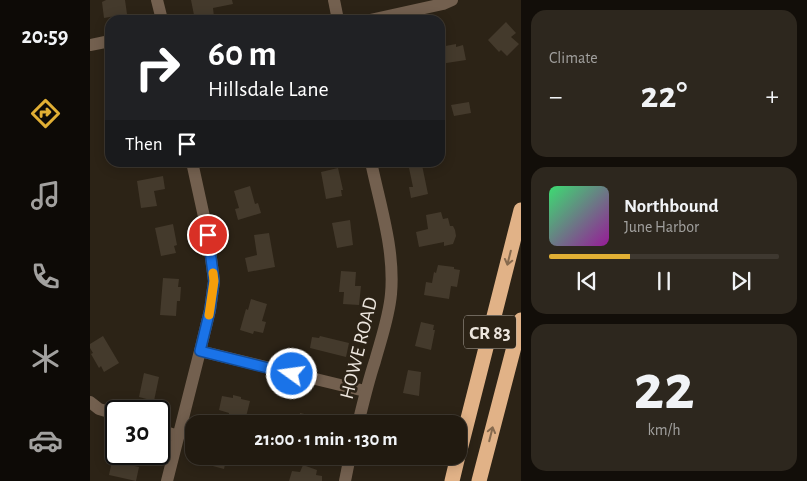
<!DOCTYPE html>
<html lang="en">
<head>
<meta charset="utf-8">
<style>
	:root { --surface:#211a10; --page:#2d271e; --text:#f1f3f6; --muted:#a2a19f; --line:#3e3830; --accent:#e1af34 }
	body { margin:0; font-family:"Alegreya Sans",sans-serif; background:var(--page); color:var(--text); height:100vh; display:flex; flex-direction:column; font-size:19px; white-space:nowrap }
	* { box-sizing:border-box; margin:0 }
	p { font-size:16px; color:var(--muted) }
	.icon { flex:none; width:28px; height:28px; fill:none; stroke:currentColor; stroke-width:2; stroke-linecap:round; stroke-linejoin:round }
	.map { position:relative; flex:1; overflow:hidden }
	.drawer { display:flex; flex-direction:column; gap:10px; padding:10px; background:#120e09; width:286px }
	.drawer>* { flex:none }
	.top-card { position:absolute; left:15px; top:15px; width:340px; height:152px; border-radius:15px; box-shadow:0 2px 12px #0003,0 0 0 1px var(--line); background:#202124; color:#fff; overflow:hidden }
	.speed { position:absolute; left:15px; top:400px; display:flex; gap:10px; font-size:25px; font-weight:700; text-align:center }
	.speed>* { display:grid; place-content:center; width:65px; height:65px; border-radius:50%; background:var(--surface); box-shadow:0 2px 12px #0003,0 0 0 1px var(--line); line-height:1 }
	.speed .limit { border:2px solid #111; border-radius:8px; background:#fff; color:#111 }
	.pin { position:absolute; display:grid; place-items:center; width:42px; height:42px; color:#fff; margin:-21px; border:2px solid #fff; border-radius:50%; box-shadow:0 1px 5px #0007 }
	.me { position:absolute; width:55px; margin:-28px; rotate:284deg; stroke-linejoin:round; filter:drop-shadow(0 0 4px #0008) }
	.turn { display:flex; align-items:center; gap:18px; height:105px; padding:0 20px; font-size:22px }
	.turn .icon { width:65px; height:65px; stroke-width:2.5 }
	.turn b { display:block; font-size:35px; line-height:42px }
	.then { display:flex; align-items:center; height:48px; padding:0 20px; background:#0003; gap:10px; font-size:19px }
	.big { font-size:38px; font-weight:700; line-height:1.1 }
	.drawer .card { flex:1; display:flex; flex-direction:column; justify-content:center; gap:8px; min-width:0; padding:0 18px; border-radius:15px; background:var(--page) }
	.drawer .dial { align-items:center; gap:0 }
	.dial b { font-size:65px; line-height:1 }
	.song { display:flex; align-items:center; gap:15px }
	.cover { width:60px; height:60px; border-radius:8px; background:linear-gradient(135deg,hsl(140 70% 55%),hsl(300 70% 35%)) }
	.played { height:5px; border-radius:2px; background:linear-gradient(90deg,var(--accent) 35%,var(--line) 35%) }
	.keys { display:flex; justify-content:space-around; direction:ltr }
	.heat { display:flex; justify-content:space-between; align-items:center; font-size:28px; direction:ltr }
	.trip { position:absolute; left:95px; top:415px; width:282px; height:50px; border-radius:15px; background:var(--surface); box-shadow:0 2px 12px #0003,0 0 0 1px var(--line); font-weight:700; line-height:50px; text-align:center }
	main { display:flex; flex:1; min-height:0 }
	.menu { display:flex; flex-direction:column; width:90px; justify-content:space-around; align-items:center; background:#0d0a06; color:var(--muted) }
	.menu .icon { width:35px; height:35px }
	.menu .on { color:var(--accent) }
	.menu b { font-size:22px; color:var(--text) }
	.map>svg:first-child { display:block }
	.building { fill:#443a2c }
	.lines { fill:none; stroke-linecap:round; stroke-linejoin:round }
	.minor { stroke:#73604f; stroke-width:12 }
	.highway { stroke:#e1b287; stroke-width:15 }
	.oneway { stroke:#866a4e }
	.route-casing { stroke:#114b97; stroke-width:12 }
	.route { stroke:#1a73e8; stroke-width:9 }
	.slow { stroke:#f59e0b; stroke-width:9 }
	.labels { text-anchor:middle; stroke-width:5; stroke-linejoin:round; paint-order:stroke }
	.shield { fill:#2c2316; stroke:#b3aca2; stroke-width:1 }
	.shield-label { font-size:19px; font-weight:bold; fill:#ede6de }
	.street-label { font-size:20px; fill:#ede6de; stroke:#2c2316 }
</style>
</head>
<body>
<main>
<nav class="menu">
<b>20:59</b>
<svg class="icon on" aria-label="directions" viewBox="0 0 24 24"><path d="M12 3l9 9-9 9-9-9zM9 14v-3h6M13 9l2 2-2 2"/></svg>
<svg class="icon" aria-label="music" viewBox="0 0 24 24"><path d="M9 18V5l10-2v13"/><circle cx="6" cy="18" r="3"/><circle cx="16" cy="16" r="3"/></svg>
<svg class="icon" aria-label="phone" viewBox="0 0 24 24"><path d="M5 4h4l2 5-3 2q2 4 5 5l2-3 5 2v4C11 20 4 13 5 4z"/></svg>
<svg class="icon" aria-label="climate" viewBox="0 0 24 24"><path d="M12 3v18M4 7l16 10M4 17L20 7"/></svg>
<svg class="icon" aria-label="car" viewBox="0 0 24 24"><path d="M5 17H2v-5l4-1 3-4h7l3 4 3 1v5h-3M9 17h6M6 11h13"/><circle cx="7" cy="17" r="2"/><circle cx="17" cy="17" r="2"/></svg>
</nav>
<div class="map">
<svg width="431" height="481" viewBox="0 0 431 481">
	<rect width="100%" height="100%" fill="#2c2316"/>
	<g class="building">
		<polygon points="16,0 35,0 37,14 14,18 12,2"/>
		<polygon points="101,0 142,0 143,4 123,8 124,17 105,20"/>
		<polygon points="416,22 426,33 421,37 429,44 417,56 411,50 409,52 398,40"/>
		<polygon points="366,44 366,47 373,45 376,60 350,64 350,47"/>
		<polygon points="379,102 381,113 364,116 361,105"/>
		<polygon points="332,165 338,194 321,198 319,187 323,187 319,168"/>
		<polygon points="248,168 253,190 251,190 252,196 236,199 231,172"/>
		<polygon points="73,176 75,189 64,191 67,206 51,208 47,181"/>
		<polygon points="160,186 165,204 168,203 171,213 148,220 145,209 149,208 144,191"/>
		<polygon points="351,212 353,219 358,218 360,226 363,226 365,230 366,236 363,244 354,246 354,242 329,247 326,232 338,229 336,215"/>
		<polygon points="260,220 263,245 247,248 242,223"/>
		<polygon points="83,224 87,245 84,246 86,253 71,256 65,228"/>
		<polygon points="179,233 185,267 158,272 155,258 167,255 164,235"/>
		<polygon points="348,265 364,267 364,269 370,270 367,287 361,286 359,299 334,295 336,282 342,283 344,272 346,273"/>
		<polygon points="251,271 266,272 265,286 271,286 269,305 253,304 254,292 249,292"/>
		<polygon points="73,278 89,279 88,287 91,287 90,301 87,301 86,316 70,315"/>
		<polygon points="161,299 177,304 172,321 176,322 173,333 164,331 163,334 150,330 156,309 158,310"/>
		<polygon points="331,322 344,325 343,330 345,330 341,350 325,346"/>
		<polygon points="13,336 29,363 14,372 11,366 9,368 1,354 3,353 0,348 0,344"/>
		<polygon points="230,336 259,343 256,357 220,348 222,337 229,338"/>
		<polygon points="318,370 331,372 329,396 313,393"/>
		<polygon points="54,373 69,377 64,401 49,397"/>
		<polygon points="143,395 151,397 151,399 160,401 156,417 147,414 145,421 138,419 139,413 129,410 132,396 143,398"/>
		<polygon points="210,413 223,416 221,424 208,424"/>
		<polygon points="121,456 137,456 134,469 119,465"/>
		<polygon points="22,461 49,467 46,481 19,475"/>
		<polygon points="213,465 227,470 226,475 232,476 232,481 199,481 202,471 210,472"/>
	</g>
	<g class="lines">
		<g class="minor">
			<polyline points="67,0 72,20"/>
			<polyline points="244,0 248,20"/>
			<polyline points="280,20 353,4 362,0"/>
			<polyline points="0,45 20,41"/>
			<polyline points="110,351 275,391"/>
			<polyline points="0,402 9,409 26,414"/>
			<path d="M268,424c5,-21 10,-42 17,-63 6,-22 14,-44 16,-67 4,-44 -11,-89 -20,-132"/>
			<polyline points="69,430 88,436"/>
			<polyline points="77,481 110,351 120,310 124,281 118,235 102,162"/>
			<polyline points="255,481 260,456"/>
		</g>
		<g class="highway">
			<polyline points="369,454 431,210"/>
			<polyline points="362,481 368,456"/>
			<polyline points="389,481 431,320"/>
		</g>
	</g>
	<defs><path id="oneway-shaft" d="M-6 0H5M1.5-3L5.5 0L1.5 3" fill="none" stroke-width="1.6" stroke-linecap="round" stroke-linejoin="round" transform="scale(1.25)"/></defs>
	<g class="oneway">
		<use href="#oneway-shaft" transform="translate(419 258) rotate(104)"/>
		<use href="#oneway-shaft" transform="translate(401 434) rotate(-76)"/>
	</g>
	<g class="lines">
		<g class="route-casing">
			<polyline id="route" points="118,235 124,281 120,310 110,351 202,374"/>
		</g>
		<use href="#route" class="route"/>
		<polyline class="slow" points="119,315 124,281 123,273"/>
	</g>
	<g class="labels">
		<rect class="shield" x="374" y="315.5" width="52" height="33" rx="4"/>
		<g class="shield-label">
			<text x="400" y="339">CR 83</text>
		</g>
		<g class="street-label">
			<text transform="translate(268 348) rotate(-76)" y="7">HOWE ROAD</text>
		</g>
	</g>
</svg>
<div class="speed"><div class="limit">30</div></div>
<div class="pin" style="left:118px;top:235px;background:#d93025"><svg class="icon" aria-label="arrive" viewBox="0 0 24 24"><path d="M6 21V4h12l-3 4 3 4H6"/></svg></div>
<svg class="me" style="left:202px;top:374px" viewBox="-20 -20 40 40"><circle r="17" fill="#1a73e8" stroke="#fff" stroke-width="3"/><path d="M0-11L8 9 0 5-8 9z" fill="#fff"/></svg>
<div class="trip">21:00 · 1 min · 130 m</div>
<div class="top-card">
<div class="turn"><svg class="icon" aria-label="right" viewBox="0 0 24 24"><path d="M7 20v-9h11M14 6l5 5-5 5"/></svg><div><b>60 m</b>Hillsdale Lane</div></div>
<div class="then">Then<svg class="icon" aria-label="arrive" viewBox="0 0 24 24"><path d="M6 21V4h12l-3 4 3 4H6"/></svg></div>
</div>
</div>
<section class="drawer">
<div class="card"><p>Climate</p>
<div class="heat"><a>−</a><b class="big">22°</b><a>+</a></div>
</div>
<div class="card">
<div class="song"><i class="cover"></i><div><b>Northbound</b><p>June Harbor</p></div></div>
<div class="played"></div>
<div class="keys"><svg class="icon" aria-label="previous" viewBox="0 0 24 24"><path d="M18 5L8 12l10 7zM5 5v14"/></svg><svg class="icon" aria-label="pause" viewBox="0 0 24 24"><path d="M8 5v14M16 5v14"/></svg><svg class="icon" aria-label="next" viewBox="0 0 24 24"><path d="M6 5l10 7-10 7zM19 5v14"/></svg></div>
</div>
<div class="card dial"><b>22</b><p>km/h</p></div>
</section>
</main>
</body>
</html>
